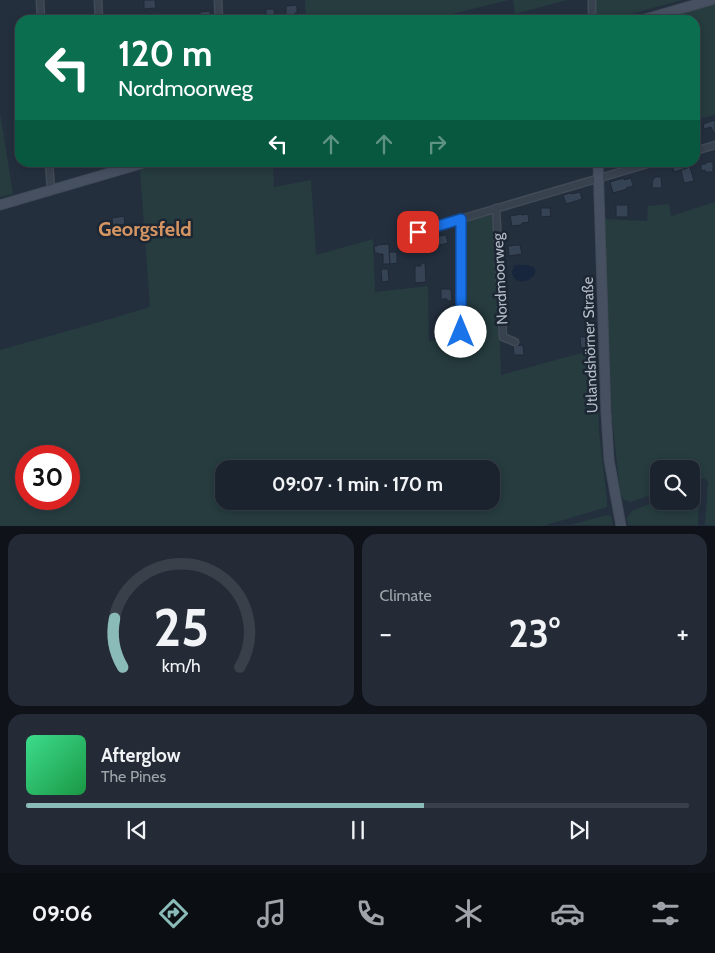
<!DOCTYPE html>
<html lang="en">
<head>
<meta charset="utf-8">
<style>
	:root { --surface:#1b232e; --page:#242b36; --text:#f1f3f6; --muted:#a0a4aa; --line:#39404a; --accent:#8bbbb9 }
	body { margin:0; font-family:Cabin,sans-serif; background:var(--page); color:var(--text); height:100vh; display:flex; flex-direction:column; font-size:19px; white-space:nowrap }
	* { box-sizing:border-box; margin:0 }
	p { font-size:16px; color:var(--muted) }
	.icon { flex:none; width:28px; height:28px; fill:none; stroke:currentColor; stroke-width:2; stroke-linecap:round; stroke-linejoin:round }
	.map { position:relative; height:526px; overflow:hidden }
	.drawer { display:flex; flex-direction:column; gap:8px; padding:8px; background:#0f1319; flex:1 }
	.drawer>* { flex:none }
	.top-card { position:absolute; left:15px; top:15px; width:685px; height:152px; border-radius:15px; box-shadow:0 2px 8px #0003,0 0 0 1px var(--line); background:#0b6e4f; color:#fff; overflow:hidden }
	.controls { position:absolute; left:650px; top:460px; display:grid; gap:10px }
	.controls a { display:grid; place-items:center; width:50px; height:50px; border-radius:10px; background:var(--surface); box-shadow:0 2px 8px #0003,0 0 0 1px var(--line); font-size:25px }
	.speed { position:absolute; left:15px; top:445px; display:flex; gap:10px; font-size:25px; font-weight:700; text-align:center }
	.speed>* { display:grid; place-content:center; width:65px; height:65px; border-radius:50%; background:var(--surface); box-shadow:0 2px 8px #0003,0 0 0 1px var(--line); line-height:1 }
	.speed .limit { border:8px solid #d22; background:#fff; color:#111 }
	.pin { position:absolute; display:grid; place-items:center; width:42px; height:42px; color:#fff; margin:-21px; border-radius:10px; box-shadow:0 2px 8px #0006 }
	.me { position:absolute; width:55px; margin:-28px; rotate:0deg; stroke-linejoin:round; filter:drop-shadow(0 0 4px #0008) }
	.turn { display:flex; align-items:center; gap:18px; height:105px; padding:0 20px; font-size:22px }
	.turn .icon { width:65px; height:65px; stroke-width:2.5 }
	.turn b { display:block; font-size:35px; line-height:42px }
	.lanes { display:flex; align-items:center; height:48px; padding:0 20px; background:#0003; justify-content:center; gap:25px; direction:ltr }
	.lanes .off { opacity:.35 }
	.big { font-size:38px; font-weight:700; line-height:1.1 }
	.drawer .widget { flex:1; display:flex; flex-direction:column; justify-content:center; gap:8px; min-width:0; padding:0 18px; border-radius:15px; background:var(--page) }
	.drawer .dial { align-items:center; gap:0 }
	.dial svg { height:130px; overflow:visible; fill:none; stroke:var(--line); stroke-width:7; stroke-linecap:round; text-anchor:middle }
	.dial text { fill:var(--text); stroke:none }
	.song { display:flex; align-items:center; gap:15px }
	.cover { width:60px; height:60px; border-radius:8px; background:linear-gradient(135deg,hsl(150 70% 55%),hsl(140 70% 35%)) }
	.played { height:5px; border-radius:2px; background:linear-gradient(90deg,var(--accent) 60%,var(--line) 60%) }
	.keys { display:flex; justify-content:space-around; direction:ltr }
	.heat { display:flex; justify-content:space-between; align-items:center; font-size:28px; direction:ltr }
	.drawer .tiles { flex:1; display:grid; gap:8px; grid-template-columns:1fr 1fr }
	.widget:last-child { grid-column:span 2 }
	.trip { position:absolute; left:215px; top:460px; width:285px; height:50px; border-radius:15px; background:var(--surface); box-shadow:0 2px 8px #0003,0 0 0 1px var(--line); font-weight:700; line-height:50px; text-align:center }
	.tab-bar { display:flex; height:80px; justify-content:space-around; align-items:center; background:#0b0e12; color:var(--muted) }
	.tab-bar .icon { width:35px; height:35px }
	.tab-bar .selected { color:var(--accent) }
	.tab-bar b { font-size:22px; color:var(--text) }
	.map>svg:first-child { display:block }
	.green { fill:#263c3f; fill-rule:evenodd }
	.water { fill:#17263c }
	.building { fill:#364354; stroke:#1f2835 }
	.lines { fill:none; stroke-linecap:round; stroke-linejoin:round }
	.street-casing { stroke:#414a57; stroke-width:9 }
	.secondary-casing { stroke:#414a57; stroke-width:11 }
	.street { stroke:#38414e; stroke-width:6 }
	.secondary { stroke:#465061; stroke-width:9 }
	.route-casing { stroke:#114b97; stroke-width:12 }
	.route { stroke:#1a73e8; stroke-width:9 }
	.labels { text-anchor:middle; stroke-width:5; stroke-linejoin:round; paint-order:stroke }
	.street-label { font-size:15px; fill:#b4bcc9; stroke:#1d2633 }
	.district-label { font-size:20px; font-weight:bold; fill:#d59563; stroke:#1d2633 }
</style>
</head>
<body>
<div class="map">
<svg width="715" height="526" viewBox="0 0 715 526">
	<rect width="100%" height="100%" fill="#242f3e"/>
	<g class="green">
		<polygon points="305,0 509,0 427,20 306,20"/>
		<polygon points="513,0 567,0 515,14"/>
		<polygon points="596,0 682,0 609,20 596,20"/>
		<polygon points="715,2 715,115 695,120 695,20 656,20"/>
		<polygon points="0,113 13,194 0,197"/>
		<path d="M165,163h108l1,24 37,-7 5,75 57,-16 2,53 53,-6 1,55 29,-3 1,6 5,-2 -2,-120 33,-12 6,165 95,-26 3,82 8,70v6l-64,19h-543v-176l110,-31 40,-12 -10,-137zM26,456h43v43h-43zM224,469h267v32h-267z"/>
		<polygon points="715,202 715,525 705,525 708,482 704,478 691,482 691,469 659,469 659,493 630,502 623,499 620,490 612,417 604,219 647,221 648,206 669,204 671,216"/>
		<polygon points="697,486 699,494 698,525 628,525 627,518 632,511 659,500 691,501 691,488"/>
		<polygon points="607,515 611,516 613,525 570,525"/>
	</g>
	<path class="water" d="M515,265c42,-4 8,29 -2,11 -2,-4 0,-7 2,-11z"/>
	<g class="building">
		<polygon points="144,0 155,0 156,8 144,9"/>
		<polygon points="297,5 297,13 295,13 295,20 286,20 286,6"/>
		<polygon points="266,9 274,9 275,19 266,19"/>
		<polygon points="210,11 210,18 200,19 200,12"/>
		<polygon points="566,14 567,18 576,16 577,20 548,20 548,19"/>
		<polygon points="715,120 715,134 714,134 711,127 704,129 703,124"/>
		<polygon points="683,162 684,169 674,172 672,164 676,162"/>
		<polygon points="706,162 713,162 713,172 705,172 705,170 701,171 701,164 706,164"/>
		<polygon points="690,167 694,181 684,183 681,170"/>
		<polygon points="655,177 661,177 662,188 652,188 653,178 655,178"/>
		<polygon points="624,178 624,180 631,178 633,186 626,188 627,189 613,193 610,182"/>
		<polygon points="580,192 582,199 566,204 563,195 570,193 571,194"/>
		<rect x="616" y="205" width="12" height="12"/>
		<polygon points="541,208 550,208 551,216 541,217"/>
		<polygon points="522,214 522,215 528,214 529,222 522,223 522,225 512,226 510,216"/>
		<polygon points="124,216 125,224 113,226 112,218"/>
		<polygon points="446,235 448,243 435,246 433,237"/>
		<polygon points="420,241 421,250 410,251 409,244"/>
		<polygon points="389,244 390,264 383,264 383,254 378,254 378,253 375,253 374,246 377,246 377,245"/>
		<polygon points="517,245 520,245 522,254 509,256 508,246"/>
		<polygon points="389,252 397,252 397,263 390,264"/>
		<polygon points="421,263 425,263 426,282 415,283 415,266 421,266"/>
		<polygon points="381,269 388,269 389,281 382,282"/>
		<polygon points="441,289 451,289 452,301 447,301 447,299 441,299"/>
		<polygon points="455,304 457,311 458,310 459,321 452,322 452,312 449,306"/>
		<polygon points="451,322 455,322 455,325 457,325 457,335 443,335 443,330 448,329 448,325 451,325"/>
		<polygon points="580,337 590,337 589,347 581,348"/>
		<polygon points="523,345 524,355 514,355 513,346"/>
	</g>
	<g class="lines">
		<g class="street-casing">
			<g id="street">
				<polyline points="40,0 41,20"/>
				<polyline points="98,0 99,20"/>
				<polyline points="218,0 219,20"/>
				<polyline points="592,0 592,20"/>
				<polyline points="695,151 715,145"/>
				<polyline points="49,162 51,190"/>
				<polyline points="496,208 503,337 515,342"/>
				<polyline points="461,219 461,332"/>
				<polyline points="403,236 654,162"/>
			</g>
		</g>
		<g class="secondary-casing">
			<g id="secondary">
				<polyline points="642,20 711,0"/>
				<polyline points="598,162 606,412 609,460 621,526"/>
				<polyline points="0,205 147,162"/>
			</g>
		</g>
		<use href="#street" class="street"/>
		<use href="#secondary" class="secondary"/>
	</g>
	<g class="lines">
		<g class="route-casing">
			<polyline id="route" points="418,232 461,219 461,332"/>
		</g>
		<use href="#route" class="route"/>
	</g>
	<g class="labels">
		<g class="street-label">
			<text transform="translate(500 279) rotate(-93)" y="5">Nordmoorweg</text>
			<text transform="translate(590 345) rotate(-92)" y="5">Utlandshörner Straße</text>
		</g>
		<g class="district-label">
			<text x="145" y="236">Georgsfeld</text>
		</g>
	</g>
</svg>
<div class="controls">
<a><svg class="icon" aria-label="search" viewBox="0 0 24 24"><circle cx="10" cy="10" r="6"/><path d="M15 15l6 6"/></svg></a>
</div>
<div class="speed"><div class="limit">30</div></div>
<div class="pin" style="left:418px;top:232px;background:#d93025"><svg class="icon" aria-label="arrive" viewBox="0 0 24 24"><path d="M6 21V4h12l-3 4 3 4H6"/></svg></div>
<svg class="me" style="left:461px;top:332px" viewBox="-20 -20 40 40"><circle r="19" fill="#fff"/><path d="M0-13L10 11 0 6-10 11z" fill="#1a73e8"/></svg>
<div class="trip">09:07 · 1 min · 170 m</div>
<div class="top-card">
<div class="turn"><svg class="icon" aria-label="left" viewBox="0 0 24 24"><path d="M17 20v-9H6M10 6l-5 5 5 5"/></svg><div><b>120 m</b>Nordmoorweg</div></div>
<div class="lanes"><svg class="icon" aria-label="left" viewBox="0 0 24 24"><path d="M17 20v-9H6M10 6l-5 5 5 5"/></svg><svg class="icon off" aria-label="ahead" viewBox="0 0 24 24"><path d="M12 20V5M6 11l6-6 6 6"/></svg><svg class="icon off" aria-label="ahead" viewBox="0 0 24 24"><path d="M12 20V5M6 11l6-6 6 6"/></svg><svg class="icon off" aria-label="right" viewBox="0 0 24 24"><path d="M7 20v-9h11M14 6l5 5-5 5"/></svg></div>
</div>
</div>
<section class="drawer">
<div class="tiles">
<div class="widget dial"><svg viewBox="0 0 100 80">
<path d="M14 69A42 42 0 1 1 86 69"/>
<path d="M14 69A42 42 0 0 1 9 39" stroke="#8bbbb9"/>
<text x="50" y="56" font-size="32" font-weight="700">25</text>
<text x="50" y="72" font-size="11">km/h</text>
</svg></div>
<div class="widget"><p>Climate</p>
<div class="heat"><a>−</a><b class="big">23°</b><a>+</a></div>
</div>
<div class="widget">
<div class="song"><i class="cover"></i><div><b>Afterglow</b><p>The Pines</p></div></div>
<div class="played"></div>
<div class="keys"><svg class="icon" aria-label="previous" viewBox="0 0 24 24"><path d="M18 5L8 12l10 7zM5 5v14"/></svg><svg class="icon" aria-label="pause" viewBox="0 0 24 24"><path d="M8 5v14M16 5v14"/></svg><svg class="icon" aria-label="next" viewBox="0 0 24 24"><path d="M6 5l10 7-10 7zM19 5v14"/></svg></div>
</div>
</div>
</section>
<nav class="tab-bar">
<b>09:06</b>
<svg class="icon selected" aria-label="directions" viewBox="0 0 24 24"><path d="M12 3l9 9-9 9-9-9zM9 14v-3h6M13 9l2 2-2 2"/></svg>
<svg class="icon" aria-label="music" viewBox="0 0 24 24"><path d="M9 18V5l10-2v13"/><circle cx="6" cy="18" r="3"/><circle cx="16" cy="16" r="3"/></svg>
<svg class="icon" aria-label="phone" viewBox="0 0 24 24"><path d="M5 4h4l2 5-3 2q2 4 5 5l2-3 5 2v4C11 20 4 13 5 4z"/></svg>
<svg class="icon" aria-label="climate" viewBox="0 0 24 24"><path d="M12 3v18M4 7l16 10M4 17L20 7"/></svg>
<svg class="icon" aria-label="car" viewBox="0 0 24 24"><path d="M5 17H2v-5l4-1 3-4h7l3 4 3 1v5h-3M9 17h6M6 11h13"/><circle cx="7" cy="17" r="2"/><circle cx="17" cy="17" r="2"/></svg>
<svg class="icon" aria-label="filters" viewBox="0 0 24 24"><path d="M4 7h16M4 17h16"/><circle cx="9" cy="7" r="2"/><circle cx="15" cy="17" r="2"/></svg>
</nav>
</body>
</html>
